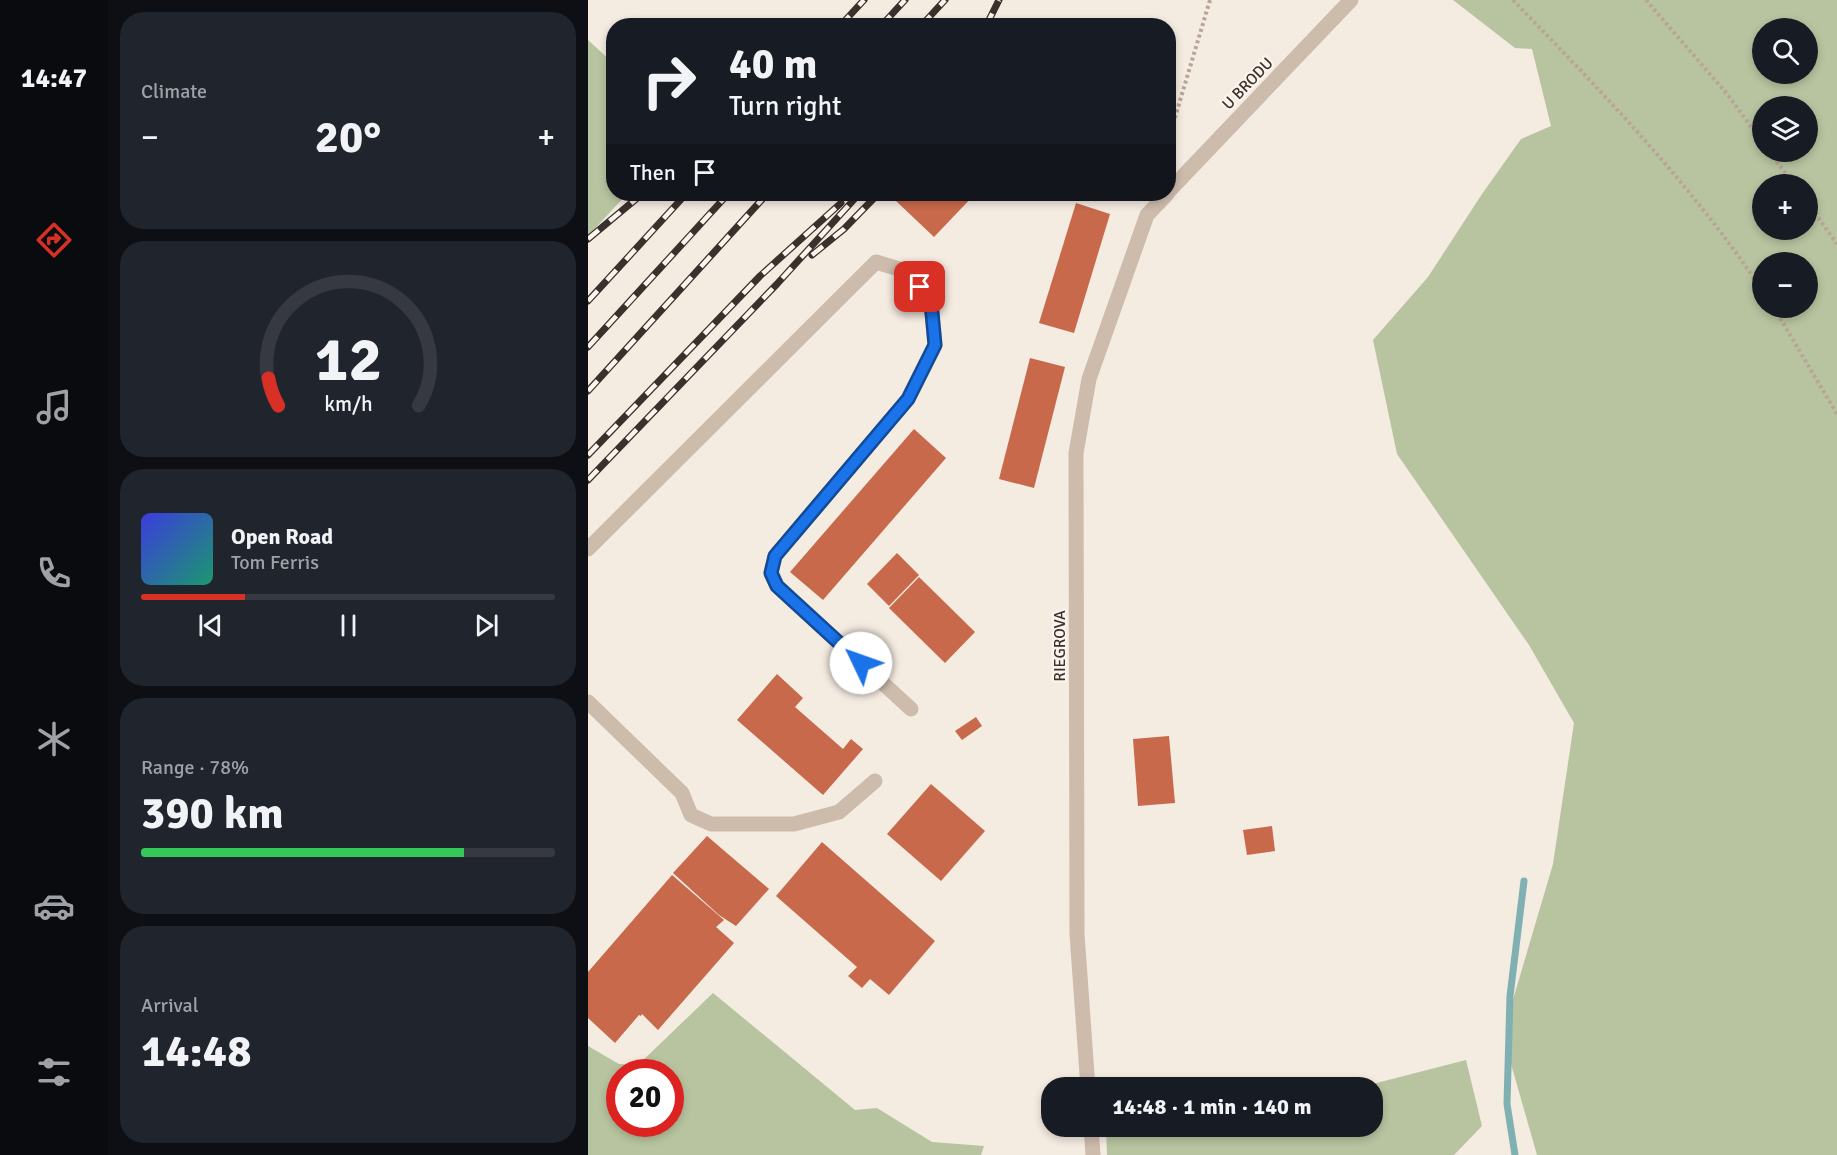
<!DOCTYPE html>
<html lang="en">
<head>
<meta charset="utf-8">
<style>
	:root { --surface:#171b24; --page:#20242c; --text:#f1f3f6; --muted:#9ea1a6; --line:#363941; --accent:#d93025 }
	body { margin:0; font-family:Signika,sans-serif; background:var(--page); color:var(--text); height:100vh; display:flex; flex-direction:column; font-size:22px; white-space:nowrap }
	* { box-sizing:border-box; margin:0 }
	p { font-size:20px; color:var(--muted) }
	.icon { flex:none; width:33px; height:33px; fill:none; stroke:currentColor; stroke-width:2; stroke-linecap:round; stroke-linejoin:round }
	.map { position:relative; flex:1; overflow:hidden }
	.side { display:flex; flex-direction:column; gap:12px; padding:12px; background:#0d0f14; width:480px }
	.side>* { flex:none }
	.top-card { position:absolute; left:18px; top:18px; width:570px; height:183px; border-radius:24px; box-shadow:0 3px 9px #0003; background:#171b24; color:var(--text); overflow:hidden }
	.buttons { position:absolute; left:1164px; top:18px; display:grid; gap:12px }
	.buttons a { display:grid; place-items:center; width:66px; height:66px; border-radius:50%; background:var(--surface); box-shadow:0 3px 9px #0003; font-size:30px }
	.speed { position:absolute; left:18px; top:1059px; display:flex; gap:12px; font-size:30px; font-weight:700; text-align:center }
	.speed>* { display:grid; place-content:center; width:78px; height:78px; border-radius:50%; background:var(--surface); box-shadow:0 3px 9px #0003; line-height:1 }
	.speed .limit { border:9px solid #d22; background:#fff; color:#111 }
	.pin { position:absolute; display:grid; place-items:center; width:51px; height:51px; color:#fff; margin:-26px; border-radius:12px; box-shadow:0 3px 9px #0006 }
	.me { position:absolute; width:66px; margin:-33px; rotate:312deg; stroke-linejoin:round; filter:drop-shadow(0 0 4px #0008) }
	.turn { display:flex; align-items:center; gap:21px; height:126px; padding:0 24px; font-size:27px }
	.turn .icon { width:78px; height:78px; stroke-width:2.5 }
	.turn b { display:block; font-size:42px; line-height:51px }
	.then { display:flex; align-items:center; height:57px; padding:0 24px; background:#0003; gap:12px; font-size:22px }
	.big { font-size:45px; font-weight:700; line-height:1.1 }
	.side .widget { flex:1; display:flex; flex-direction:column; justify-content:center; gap:9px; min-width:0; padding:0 21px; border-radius:24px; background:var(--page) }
	.side .dial { align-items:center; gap:0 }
	.dial svg { height:156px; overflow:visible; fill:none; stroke:var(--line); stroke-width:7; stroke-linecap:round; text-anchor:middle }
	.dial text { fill:var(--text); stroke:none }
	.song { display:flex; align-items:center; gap:18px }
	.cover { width:72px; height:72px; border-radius:9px; background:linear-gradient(135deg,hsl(240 70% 55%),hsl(160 70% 35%)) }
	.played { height:6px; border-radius:3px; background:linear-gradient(90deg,var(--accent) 25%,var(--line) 25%) }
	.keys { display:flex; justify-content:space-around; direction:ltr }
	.heat { display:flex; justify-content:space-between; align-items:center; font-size:33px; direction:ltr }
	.charge { height:9px; border-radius:4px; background:linear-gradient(90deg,#34c759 78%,var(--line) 0) }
	.trip { position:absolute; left:453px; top:1077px; width:342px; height:60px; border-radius:24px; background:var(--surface); box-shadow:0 3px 9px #0003; font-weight:700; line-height:60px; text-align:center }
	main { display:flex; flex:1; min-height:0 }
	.tabs { display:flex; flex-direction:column; width:108px; justify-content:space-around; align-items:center; background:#090b0e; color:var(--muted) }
	.tabs .icon { width:42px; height:42px }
	.tabs .current { color:var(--accent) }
	.tabs b { font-size:27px; color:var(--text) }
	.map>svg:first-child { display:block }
	.green { fill:#b8c4a0; fill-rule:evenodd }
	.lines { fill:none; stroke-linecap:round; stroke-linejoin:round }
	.stream { stroke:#7fb0b2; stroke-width:7 }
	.building { fill:#c8694b }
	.path { stroke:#b9a596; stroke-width:4; stroke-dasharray:3 3; stroke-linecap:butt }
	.minor { stroke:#cdbbac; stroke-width:15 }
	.rail-casing { stroke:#3b302b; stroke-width:7 }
	.rail { stroke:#fbf5ee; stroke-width:4.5; stroke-dasharray:14; stroke-linecap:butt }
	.route-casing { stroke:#114b97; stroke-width:15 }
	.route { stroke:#1a73e8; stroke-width:10 }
	.labels { text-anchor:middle; stroke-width:4.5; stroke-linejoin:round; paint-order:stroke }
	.street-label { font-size:16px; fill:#3b302b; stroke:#fbf5ee }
</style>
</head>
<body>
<main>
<nav class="tabs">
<b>14:47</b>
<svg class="icon current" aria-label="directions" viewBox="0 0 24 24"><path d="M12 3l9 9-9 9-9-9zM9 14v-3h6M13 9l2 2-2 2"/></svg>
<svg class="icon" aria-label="music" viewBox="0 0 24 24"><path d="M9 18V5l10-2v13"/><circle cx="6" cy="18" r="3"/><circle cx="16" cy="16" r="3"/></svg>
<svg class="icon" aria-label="phone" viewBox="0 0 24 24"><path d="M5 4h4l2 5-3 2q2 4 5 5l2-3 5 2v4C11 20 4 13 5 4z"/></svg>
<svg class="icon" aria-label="climate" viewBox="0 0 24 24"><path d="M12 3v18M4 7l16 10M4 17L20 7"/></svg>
<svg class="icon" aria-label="car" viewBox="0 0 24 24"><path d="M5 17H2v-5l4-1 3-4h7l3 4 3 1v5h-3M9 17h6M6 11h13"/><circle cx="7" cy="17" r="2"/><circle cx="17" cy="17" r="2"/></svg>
<svg class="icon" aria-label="filters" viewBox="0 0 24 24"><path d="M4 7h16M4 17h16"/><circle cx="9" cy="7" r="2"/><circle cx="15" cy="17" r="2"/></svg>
</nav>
<section class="side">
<div class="widget"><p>Climate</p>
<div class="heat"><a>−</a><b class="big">20°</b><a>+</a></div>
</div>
<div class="widget dial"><svg viewBox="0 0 100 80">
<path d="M14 69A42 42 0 1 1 86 69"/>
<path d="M14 69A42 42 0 0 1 9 55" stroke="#d93025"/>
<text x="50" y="56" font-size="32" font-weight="700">12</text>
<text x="50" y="72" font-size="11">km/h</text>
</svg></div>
<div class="widget">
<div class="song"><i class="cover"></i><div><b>Open Road</b><p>Tom Ferris</p></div></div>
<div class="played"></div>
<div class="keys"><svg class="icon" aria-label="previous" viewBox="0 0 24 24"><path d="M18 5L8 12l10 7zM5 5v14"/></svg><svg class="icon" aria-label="pause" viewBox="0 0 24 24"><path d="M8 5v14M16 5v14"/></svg><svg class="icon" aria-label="next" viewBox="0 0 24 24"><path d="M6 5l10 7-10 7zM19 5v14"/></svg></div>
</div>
<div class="widget"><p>Range · 78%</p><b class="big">390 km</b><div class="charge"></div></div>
<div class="widget"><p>Arrival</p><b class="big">14:48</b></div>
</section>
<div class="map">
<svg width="1249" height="1155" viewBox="0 0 1249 1155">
	<rect width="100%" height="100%" fill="#f4ebe1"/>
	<g class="green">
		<path d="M865,0h384v1155h-300l-28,-98 -2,-37 46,-156 21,-141 -45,-78 -132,-191 -24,-114 55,-63 54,-83 39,-55 30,-13 -19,-77 -17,-1zM1174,28h46v46h-46zM1174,106h46v46h-46zM1174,184h46v46h-46zM1174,262h46v46h-46z"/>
		<polygon points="0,40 25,63 26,194 39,194 0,236"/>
		<path d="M125,993l142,117 22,-2 55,34 52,4 -3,9h-393v-109l31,18 19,1zM82,1072v52h-50v-52z"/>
		<polygon points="878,1060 894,1126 866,1155 519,1155 518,1128 533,1127 784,1126 784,1088 773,1087"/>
	</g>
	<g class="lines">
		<polyline class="stream" points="927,1155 919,1104 922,996 936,881"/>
	</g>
	<g class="building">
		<polygon points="313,194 387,194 346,237 307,200"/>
		<polygon points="488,203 522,214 486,333 451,323"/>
		<polygon points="442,358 477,367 446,488 411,479"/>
		<polygon points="326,429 358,458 235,600 202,572"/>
		<polygon points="309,553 331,575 301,606 279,584"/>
		<polygon points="331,577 387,632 357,663 301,608"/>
		<polygon points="189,674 215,698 207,707 255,749 263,739 275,749 235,795 149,720"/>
		<polygon points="388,717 394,726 374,740 367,731"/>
		<polygon points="581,736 587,803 550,806 545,739"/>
		<polygon points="343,784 397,831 353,881 299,834"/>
		<polygon points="684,826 687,851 659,855 655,830"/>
		<polygon points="119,836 181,889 148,926 131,915 85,873"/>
		<polygon points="234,842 347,941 301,995 282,979 274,988 260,976 269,967 188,896"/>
		<polygon points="84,875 136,920 128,927 146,943 70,1030 54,1014 53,1016 51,1015 27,1043 0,1018 0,972"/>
	</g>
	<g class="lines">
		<g class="path">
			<path d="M925,0c89,92 178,184 249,290"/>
			<polyline points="1058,0 1140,95 1174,142"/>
			<polyline points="580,141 622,0"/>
			<polyline points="1181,152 1206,184"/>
			<polyline points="1220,203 1249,244"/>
			<polyline points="1186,308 1249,414"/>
		</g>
		<g class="minor">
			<polyline points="580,192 763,0"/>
			<polyline points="0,549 288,262 321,272 343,302 347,345 320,399 187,556 183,573 189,586 323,709"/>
			<polyline points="0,702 94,793 103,815 123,824 206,824 251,812 287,781"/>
			<polyline points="500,1088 489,934 488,453 501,379 559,215 579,194"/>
			<polyline points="503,1126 505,1155"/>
		</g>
		<g class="rail-casing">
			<g id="rail">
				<polyline points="252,26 276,0"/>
				<polyline points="293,26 317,0"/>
				<polyline points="333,26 357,0"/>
				<polyline points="398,26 411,0"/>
				<polyline points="0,239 54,194"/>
				<polyline points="224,255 256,229 290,194"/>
				<polyline points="0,301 98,194"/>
				<polyline points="0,347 140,194"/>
				<polyline points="0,391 179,194"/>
				<polyline points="0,455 172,276 253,203"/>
				<polyline points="0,480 189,284 271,194"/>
			</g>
		</g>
		<use href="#rail" class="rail"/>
	</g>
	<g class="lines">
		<g class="route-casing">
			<polyline id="route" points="273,663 189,586 183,573 187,556 320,399 347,345 343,302 332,287"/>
		</g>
		<use href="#route" class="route"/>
	</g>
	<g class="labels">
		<g class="street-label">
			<text transform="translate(659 83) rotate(-46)" y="6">U BRODU</text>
			<text transform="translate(471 646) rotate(-90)" y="6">RIEGROVA</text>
		</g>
	</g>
</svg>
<div class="buttons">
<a><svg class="icon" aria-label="search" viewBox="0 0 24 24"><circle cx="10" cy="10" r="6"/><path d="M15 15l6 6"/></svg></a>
<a><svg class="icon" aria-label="layers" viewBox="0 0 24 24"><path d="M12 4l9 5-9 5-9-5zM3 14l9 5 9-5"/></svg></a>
<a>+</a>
<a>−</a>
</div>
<div class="speed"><div class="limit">20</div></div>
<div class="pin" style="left:332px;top:287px;background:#d93025"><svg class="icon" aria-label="arrive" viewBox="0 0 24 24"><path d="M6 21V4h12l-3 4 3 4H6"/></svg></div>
<svg class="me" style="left:273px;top:663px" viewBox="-20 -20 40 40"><circle r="19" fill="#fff"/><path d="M0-13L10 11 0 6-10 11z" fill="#1a73e8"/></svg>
<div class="trip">14:48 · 1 min · 140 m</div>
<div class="top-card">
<div class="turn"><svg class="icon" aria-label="right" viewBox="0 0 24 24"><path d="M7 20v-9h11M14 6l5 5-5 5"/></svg><div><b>40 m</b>Turn right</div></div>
<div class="then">Then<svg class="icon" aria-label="arrive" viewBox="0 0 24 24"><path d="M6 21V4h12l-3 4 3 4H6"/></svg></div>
</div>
</div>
</main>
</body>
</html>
